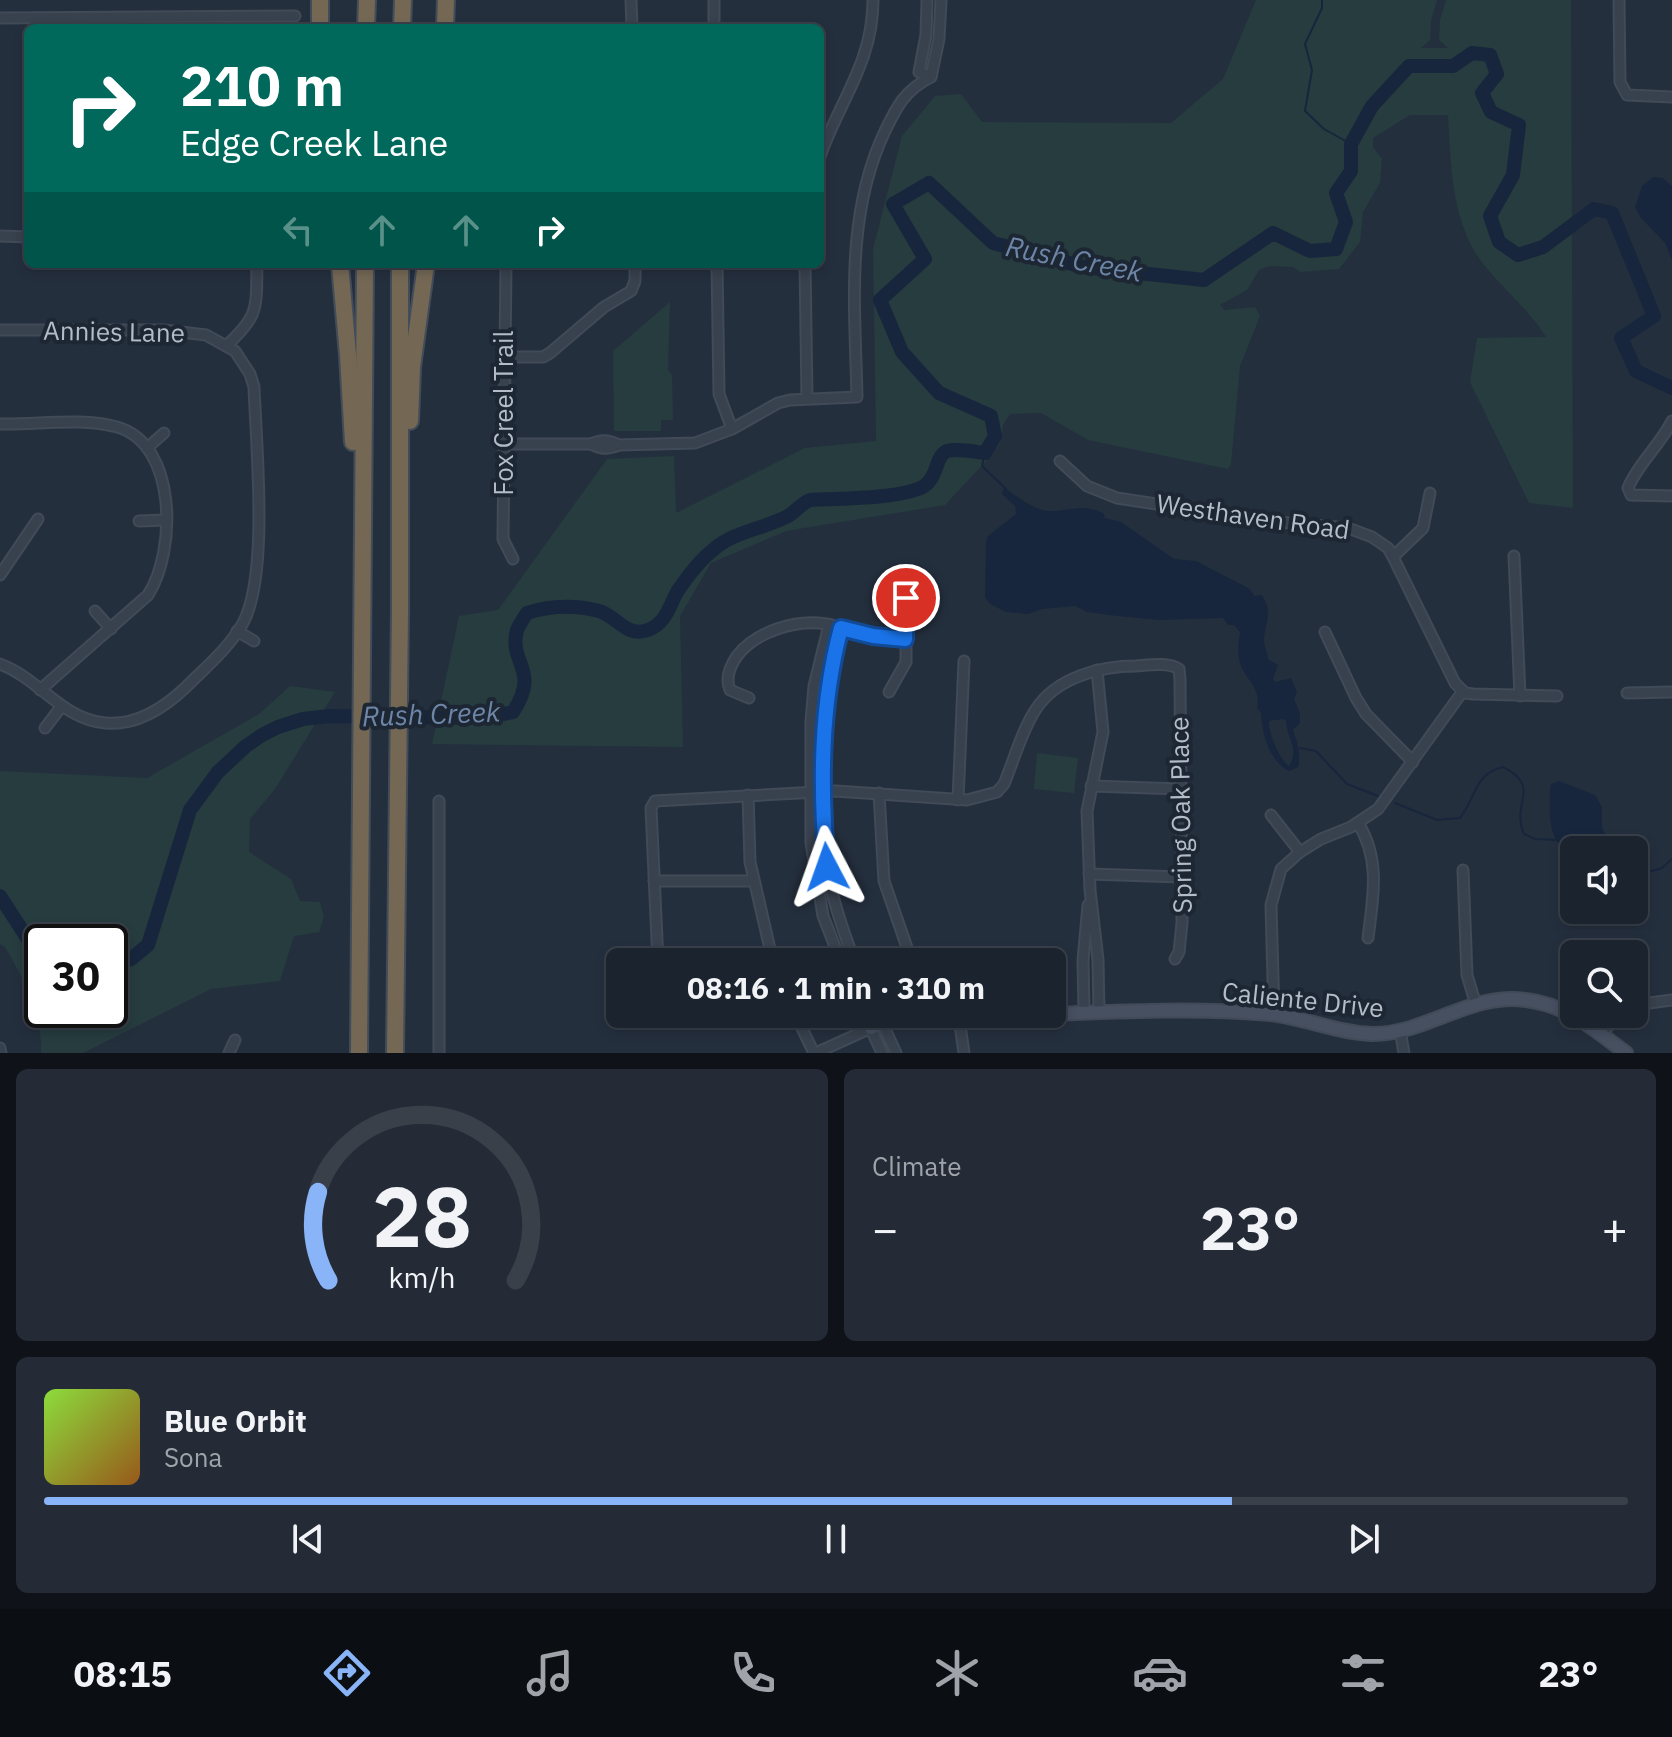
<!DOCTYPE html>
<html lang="en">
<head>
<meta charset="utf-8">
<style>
	:root { --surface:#1b232e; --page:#242b36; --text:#f1f3f6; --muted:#a0a4aa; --line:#39404a; --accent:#8ab4f8 }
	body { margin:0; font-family:"IBM Plex Sans",sans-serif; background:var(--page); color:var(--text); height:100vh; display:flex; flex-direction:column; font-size:30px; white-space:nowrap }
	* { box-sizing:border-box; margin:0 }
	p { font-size:26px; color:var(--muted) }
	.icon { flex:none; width:44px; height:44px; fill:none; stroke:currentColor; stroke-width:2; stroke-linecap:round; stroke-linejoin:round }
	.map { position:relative; height:1053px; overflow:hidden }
	.details { display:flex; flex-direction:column; gap:16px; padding:16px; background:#0f1319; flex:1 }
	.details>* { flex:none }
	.hud { position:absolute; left:24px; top:24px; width:800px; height:244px; border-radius:12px; box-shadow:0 4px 12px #0003,0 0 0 2px var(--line); background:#00695c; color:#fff; overflow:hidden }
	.controls { position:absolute; left:1560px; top:836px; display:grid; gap:16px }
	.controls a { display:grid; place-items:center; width:88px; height:88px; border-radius:12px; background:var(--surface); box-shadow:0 4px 12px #0003,0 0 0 2px var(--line); font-size:40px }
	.speed { position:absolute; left:24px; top:924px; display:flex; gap:16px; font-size:40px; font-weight:700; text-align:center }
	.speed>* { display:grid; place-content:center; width:104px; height:104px; border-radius:50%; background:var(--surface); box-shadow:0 4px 12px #0003,0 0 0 2px var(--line); line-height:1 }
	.speed .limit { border:4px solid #111; border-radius:12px; background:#fff; color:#111 }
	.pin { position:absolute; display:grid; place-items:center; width:68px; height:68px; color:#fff; margin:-34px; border:4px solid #fff; border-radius:50%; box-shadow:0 2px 8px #0007 }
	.me { position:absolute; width:88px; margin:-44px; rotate:356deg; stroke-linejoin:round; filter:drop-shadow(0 0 6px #0008) }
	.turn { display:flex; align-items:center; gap:28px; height:168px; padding:0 24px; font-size:36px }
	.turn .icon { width:104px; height:104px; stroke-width:2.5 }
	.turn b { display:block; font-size:56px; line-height:68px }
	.lanes { display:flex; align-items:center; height:76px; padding:0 24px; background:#0003; justify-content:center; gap:40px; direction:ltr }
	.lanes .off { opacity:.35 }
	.big { font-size:60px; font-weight:800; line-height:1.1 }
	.details .widget { flex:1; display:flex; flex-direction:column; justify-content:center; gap:12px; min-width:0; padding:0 28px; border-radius:12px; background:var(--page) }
	.details .dial { align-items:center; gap:0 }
	.dial svg { height:208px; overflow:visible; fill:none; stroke:var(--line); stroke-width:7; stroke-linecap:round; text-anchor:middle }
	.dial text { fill:var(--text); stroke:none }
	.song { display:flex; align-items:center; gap:24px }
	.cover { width:96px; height:96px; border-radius:12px; background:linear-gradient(135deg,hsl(90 70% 55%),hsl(30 70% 35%)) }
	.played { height:8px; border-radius:4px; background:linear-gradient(90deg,var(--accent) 75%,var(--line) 75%) }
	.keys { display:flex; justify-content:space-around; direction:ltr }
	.heat { display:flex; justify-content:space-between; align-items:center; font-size:44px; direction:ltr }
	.details .tiles { flex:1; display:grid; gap:16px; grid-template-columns:1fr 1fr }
	.widget:last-child { grid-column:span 2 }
	.trip { position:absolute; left:606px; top:948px; width:460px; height:80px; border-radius:12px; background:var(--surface); box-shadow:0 4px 12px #0003,0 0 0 2px var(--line); font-weight:800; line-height:80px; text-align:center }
	.tab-bar { display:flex; height:128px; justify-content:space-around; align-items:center; background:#0b0e12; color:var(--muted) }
	.tab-bar .icon { width:56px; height:56px }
	.tab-bar .selected { color:var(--accent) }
	.tab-bar b { font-size:36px; color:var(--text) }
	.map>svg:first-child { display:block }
	.green { fill:#263c3f; fill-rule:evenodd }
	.water { fill:#17263c; fill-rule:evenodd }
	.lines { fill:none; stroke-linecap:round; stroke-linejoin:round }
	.stream { stroke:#17263c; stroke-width:2 }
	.river { stroke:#17263c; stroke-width:14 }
	.street-casing { stroke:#414a57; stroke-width:13 }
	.secondary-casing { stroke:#414a57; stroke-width:16 }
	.highway-casing { stroke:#434c59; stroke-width:20 }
	.street { stroke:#38414e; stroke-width:9 }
	.secondary { stroke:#465061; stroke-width:12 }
	.highway { stroke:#746855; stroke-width:16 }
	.route-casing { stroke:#114b97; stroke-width:20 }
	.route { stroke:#1a73e8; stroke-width:14 }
	.labels { text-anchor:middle; stroke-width:8; stroke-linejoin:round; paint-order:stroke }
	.street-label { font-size:26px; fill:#b4bcc9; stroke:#1d2633 }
	.water-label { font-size:28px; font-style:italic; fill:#6d86a8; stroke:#1d2633 }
</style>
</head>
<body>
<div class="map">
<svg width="1672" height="1053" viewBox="0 0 1672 1053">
	<rect width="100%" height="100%" fill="#242f3e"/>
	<g class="green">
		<path d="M1256,0h181l-6,21 -1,19 -9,8h27l-9,-8 1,-20 6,-20h125l2,508 -44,-5 -59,-121 7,-44 69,-1c-17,-27 -42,-47 -62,-72 -33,-42 -33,-99 -36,-150h-38l-37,23v9l9,12 -2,24 -17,29 -3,30 -21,27 -39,3 -7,-5 -23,-1 -11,4 -12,20 -27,15 4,5 31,-3 5,9 -20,50 -9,98 -3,5 -140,-29 -47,-27 -31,1 -7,11 -3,18 -11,15 -44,47 -159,26 -75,32 -31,53 3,131 -251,-3 27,-128 39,-6 109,-151 67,-3 2,57 129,-65 71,-7 -3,-192 29,-113 33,-40 26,-2 21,28 189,1 52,-44z"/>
		<polygon points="670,302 668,370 672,375 673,420 661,420 661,431 614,431 613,351"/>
		<path d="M290,686l45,6 -60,97 -25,30 -1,33 42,27 9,22 20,1 4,15 -5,15 -25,4 -14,45 -69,8 -128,64h-42c1,-39 -17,-73 -36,-106l-5,-3v-173l147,7 112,-64zM42,942h68v68h-68z"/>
		<polygon points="1037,753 1078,758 1074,793 1034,789"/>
	</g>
	<g class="water">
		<polygon points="1653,177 1663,178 1672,186 1672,260 1665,243 1641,218 1635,207 1642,186"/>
		<path d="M1004,488c14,8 29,23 47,23 20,0 30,-8 52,2l2,5 16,4 53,37 22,2 54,28 4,7 8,-1c12,20 3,25 2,45 0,7 4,12 4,19l10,6 -5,14 2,3 16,-4 6,14 -3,7 6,14v10l-7,7c4,12 9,25 5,37l-9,4c-20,-10 -27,-37 -28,-58l-4,-5c5,-22 -15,-30 -18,-49 -2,-8 0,-19 1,-27l-6,-7h-6l-5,-7 -64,2 -42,-4 -30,-4 -12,-6 -33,3 -14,5 -22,-2 -16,-8 -5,-7 1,-56 2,-5 28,-22 -1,-8 -13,-12zM1283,719l3,1c1,21 14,28 3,46 -9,-6 -21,-33 -20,-45z"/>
		<path d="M1559,781l36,14 7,12v20l5,12 20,11h-53v8c-28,-19 -24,-40 -24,-70l1,-4z"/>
	</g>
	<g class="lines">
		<g class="stream">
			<polyline points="1322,0 1322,8 1305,44 1312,70 1305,111 1324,129 1351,144"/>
			<polyline points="985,453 982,466 1006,489"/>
			<polyline points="1300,748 1316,751 1347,784 1378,796"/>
			<path d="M1395,803l42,17 23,-2c17,-22 14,-44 43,-51 40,20 7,36 21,67l11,5 23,1"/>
			<polyline points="1634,876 1662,868 1672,859"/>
		</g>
		<g class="river">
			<polyline points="0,896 42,961"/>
			<path d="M110,965l21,-6 17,-14 42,-135 28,-38 28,-26 16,-11 16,-8 25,-8 26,-3 156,2 28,-6c28,-43 -5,-48 4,-82 2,-5 7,-12 10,-17 22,-7 48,-8 72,-2 18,5 27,27 49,19 18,-7 21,-23 29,-38 10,-15 22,-31 36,-42 20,-18 49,-21 73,-33 9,-4 14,-13 24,-17 31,-2 80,-1 108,-11 21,-7 16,-33 29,-38 11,-3 28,1 38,2l10,-17 -4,-20 -52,-23 -37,-41 -22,-52 45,-41 -32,-55 36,-21 64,60 91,24 120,13 69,-47 37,18 26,-2 10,-27 -10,-29 15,-22v-27l21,-38 37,-40h44l19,-13 18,2 7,19 -15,19 9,19 28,13 -6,50 -23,41 9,26 19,13 25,-8 51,-38 18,4 42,103 -33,22 15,33 36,17"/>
		</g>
		<g class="street-casing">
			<g id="street">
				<polyline points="631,0 632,28"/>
				<polyline points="714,0 714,28"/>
				<polyline points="927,0 926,35 919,72 931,77"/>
				<polyline points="1619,0 1620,82 1627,95 1672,97"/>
				<polyline points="0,18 295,16"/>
				<path d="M820,157c19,-56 53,-94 53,-157"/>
				<polyline points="0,236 28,237"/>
				<polyline points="506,264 503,539 513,559"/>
				<polyline points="717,264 719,394 732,429"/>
				<polyline points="805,264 807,398"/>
				<path d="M0,330h164l42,5 29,16 15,23 4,13c2,57 15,188 -11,236 -14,25 -37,44 -57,64 -22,21 -50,39 -81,36 -44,-4 -66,-45 -105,-59"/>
				<path d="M226,346c34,-31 30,-38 31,-82"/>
				<polyline points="505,357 543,357 550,353 604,307 631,291 635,281 635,264"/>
				<path d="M1672,421c-12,24 -35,44 -44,67l3,7 41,1"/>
				<path d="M0,424c38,1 81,-7 117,3 61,17 59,125 31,168l-108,95"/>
				<path d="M504,444h87c11,-5 18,-4 28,1"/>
				<path d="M591,444c11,6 18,5 28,1l76,-2 37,-14 46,-26 12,-3 67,-3c-2,-90 -12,-182 28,-266 12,-25 20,-41 46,-54l8,-38 2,-39"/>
				<polyline points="147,448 164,433"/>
				<polyline points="1060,461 1087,486 1117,498 1267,521 1348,528 1372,537 1388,548 1393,557 1455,683 1465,693 1473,694 1557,696"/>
				<polyline points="139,521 166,520"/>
				<polyline points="1514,556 1520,696"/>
				<polyline points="1393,557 1423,528 1430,493"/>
				<polyline points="0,575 38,519"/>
				<polyline points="95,611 111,629"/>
				<polyline points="829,625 814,686 811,721 811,843 823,916 841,962"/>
				<path d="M841,628c-14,51 -17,100 -18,153 0,29 -1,58 4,87 5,32 16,63 28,94"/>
				<polyline points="237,631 254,641"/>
				<polyline points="1325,632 1356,698 1366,714 1413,762"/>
				<polyline points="1097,670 1103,732 1087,811 1090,890 1098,960 1099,1012"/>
				<polyline points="889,692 906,662 906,598 904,585 896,578"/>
				<polyline points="1627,693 1672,692"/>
				<path d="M749,698l-19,-8c-5,-12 0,-24 7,-34 19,-25 60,-37 89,-32 13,2 24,7 36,10 14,2 29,3 43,5"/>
				<polyline points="45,728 61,707"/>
				<polyline points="1091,786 1181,789"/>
				<polyline points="879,793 884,881 912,962"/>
				<polyline points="748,795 750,862 773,962"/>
				<polyline points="958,800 964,661"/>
				<polyline points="1271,815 1300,852"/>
				<path d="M1358,823c23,37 15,74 10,115"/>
				<polyline points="1463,870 1467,975 1476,1005"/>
				<polyline points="1089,874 1181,877"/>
				<polyline points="654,881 753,881"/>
				<path d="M658,962l-7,-154 4,-7 181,-10 131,9 30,-8 7,-8c10,-24 18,-54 32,-75 21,-32 65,-43 100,-43 13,-1 32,-4 43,3l1,11 2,243 -3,29 -4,7"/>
				<polyline points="747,962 771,957"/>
				<polyline points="1634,1005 1672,1000"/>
				<polyline points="1084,1012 1083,960 1088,905"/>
				<polyline points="795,1014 814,1053"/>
				<polyline points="864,1014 882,1053"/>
				<polyline points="878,1014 896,1053"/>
				<polyline points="1274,1015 1271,905 1281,869 1300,852 1321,839 1351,827 1378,809 1463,691"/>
				<polyline points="959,1018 964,1053"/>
				<polyline points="1400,1030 1404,1053"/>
				<polyline points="1600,1034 1622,1014"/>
				<polyline points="0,1048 1,1053"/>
				<polyline points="229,1053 235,1040"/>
				<polyline points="439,1053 439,801"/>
				<polyline points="816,1053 871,1028"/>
			</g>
		</g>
		<g class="secondary-casing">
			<g id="secondary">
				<path d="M1052,1014c72,-3 147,-6 219,0 34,4 67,19 101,20 52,1 99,-42 154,-34 41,5 68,29 100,53"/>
				<polyline points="871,1028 882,1023 916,1019 1044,1014"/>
			</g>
		</g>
		<g class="highway-casing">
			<g id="highway">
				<polyline points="320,28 320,0"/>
				<polyline points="366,28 367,0"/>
				<polyline points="402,28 403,0"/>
				<polyline points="445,28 446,0"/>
				<polyline points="340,264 348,355 353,442"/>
				<polyline points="410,421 412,367 426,264"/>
				<polyline points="359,1053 365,264"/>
				<polyline points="395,1053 400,610 400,264"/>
			</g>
		</g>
		<use href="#street" class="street"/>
		<use href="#secondary" class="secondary"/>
		<use href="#highway" class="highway"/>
	</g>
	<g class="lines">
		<g class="route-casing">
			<path id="route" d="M827,867c-7,-80 -7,-161 14,-239l32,8 32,3 1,-41"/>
		</g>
		<use href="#route" class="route"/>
	</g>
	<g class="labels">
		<g class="street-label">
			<text transform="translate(114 332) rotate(1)" y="9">Annies Lane</text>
			<text transform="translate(504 413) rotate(-90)" y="9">Fox Creel Trail</text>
			<text transform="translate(1253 517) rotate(8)" y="9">Westhaven Road</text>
			<text transform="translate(1181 815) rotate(-91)" y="9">Spring Oak Place</text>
			<text transform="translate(1303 1000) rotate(6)" y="9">Caliente Drive</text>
		</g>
		<g class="water-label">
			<text transform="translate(1074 259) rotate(11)" y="10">Rush Creek</text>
			<text transform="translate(431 714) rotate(-2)" y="10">Rush Creek</text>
		</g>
	</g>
</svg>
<div class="controls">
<a><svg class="icon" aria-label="sound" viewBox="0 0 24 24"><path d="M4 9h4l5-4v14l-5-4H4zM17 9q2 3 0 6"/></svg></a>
<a><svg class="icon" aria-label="search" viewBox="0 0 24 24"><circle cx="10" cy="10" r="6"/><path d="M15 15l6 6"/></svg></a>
</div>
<div class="speed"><div class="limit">30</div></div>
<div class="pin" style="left:906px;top:598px;background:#d93025"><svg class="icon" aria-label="arrive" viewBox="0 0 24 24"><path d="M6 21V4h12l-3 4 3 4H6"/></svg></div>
<svg class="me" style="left:827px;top:867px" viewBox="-20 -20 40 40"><path d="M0-17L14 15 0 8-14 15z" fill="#1a73e8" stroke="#fff" stroke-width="4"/></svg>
<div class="trip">08:16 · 1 min · 310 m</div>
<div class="hud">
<div class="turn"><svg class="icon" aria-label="right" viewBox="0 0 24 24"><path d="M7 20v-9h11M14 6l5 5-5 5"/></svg><div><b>210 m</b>Edge Creek Lane</div></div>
<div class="lanes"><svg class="icon off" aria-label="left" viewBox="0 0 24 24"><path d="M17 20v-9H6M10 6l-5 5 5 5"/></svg><svg class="icon off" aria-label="ahead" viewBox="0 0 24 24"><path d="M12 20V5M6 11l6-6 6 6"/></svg><svg class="icon off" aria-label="ahead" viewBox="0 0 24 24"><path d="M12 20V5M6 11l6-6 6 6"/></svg><svg class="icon" aria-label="right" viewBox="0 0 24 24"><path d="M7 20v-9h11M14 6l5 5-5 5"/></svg></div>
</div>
</div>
<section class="details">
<div class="tiles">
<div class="widget dial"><svg viewBox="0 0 100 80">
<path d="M14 69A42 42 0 1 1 86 69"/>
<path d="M14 69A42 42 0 0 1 10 35" stroke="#8ab4f8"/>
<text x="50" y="56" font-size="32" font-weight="700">28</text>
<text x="50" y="72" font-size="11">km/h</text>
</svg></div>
<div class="widget"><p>Climate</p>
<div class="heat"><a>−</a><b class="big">23°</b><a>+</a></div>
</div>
<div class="widget">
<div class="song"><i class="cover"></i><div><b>Blue Orbit</b><p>Sona</p></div></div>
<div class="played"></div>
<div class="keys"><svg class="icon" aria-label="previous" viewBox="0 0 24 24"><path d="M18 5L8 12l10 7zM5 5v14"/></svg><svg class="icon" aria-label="pause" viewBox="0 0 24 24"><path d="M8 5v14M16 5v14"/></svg><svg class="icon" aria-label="next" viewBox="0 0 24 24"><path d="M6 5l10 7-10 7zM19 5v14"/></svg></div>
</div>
</div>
</section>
<nav class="tab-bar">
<b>08:15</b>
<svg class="icon selected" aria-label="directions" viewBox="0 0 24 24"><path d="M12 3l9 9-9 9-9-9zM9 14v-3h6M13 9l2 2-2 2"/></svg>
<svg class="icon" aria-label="music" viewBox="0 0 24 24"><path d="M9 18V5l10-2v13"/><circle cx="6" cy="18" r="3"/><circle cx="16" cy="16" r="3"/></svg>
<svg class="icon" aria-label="phone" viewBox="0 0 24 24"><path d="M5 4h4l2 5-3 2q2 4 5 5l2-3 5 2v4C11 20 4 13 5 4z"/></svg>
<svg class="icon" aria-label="climate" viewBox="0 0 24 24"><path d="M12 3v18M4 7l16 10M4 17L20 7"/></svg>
<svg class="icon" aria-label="car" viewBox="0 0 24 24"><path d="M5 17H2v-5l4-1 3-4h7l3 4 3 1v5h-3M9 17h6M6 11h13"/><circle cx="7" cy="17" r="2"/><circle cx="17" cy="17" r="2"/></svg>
<svg class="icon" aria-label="filters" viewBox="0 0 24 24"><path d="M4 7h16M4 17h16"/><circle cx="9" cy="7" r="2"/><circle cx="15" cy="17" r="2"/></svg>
<b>23°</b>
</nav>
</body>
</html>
